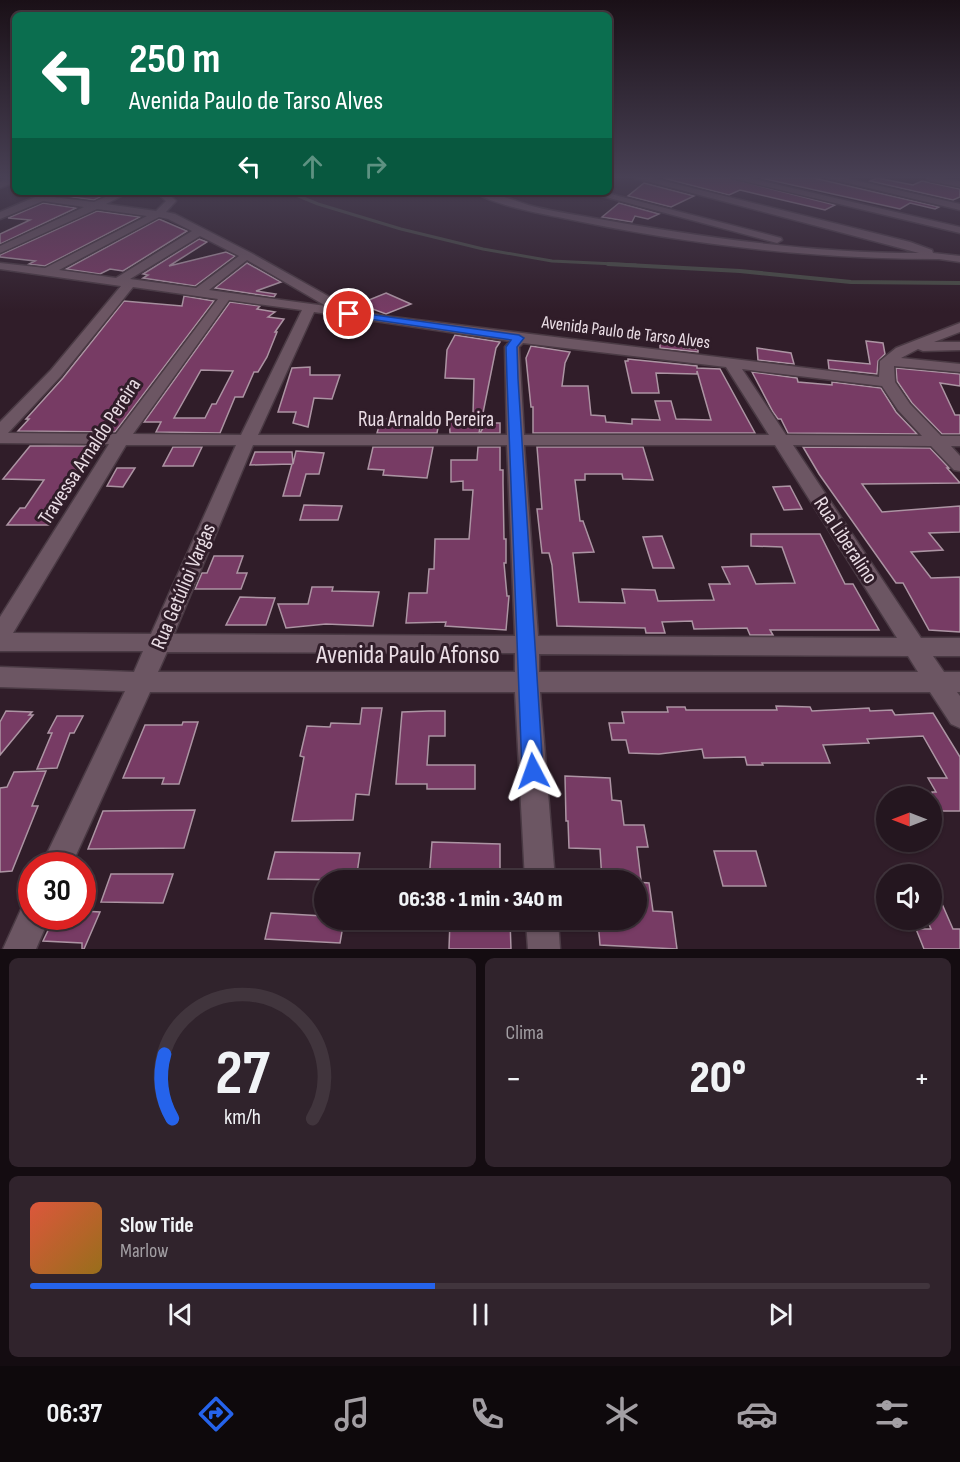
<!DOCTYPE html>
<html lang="pt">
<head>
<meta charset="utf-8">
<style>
	:root { --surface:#24161f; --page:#30232c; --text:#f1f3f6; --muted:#a39fa4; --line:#41353d; --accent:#2563eb }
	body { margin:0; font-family:"Sofia Sans Condensed",sans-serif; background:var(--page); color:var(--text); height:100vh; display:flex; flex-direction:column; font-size:22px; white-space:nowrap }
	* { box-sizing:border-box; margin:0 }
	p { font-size:20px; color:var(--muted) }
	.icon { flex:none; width:33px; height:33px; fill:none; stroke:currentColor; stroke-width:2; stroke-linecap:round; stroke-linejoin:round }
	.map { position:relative; height:949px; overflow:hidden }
	.sheet { display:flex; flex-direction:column; gap:9px; padding:9px; background:#140c11; flex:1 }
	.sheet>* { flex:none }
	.top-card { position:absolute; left:12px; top:12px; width:600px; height:183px; border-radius:9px; box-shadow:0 2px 4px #0004,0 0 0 2px var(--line); background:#0b6e4f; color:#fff; overflow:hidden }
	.needle { width:39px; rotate:270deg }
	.tools { position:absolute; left:876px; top:786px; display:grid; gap:12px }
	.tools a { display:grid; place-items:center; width:66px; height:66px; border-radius:50%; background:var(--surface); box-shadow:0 2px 4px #0004,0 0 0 2px var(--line); font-size:30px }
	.speed { position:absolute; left:18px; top:852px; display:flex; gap:12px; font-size:30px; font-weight:700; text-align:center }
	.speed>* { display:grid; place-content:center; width:78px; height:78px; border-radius:50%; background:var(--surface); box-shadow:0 2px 4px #0004,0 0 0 2px var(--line); line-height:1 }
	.speed .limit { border:9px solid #d22; background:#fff; color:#111 }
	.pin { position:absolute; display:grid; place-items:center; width:51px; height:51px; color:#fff; margin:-26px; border:3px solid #fff; border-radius:50%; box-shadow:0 2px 6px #0007 }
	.me { position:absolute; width:66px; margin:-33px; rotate:356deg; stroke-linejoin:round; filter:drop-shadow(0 0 4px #0008) }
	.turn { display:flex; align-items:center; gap:21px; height:126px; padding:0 18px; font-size:27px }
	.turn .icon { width:78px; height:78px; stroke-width:2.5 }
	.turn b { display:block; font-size:42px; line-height:51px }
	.lanes { display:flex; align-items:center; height:57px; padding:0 18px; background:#0003; justify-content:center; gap:30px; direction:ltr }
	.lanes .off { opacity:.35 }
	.big { font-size:45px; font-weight:800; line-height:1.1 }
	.sheet .widget { flex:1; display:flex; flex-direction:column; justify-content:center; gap:9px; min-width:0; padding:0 21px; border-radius:9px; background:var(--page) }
	.sheet .dial { align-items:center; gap:0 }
	.dial svg { height:156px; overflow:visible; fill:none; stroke:var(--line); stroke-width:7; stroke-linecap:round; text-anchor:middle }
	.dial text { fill:var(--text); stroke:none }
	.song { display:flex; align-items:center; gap:18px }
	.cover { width:72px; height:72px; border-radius:9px; background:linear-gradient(135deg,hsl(10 70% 55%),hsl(40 70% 35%)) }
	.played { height:6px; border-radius:3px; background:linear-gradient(90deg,var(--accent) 45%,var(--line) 45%) }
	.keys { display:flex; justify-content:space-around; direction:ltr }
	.heat { display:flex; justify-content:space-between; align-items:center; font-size:33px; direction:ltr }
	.sheet .tiles { flex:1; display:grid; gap:9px; grid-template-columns:1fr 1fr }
	.widget:last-child { grid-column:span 2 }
	.trip { position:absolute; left:314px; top:870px; width:333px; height:60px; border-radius:30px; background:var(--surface); box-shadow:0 2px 4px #0004,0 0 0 2px var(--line); font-weight:800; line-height:60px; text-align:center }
	.menu { display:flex; height:96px; justify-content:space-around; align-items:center; background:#0e090c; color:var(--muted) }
	.menu .icon { width:42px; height:42px }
	.menu .selected { color:var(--accent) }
	.menu b { font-size:27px; color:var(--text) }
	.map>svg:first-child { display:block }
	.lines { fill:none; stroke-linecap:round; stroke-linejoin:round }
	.stream-far1 { stroke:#484c45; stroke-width:3 }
	.stream { stroke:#484c45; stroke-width:4 }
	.building { fill:#773b64; stroke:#ac94a3; stroke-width:1.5; fill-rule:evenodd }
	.street-casing { stroke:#4a3a44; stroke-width:3 }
	.street { fill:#6c5663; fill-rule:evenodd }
	.route { fill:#2563eb; stroke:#184099; stroke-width:1.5 }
	.labels { text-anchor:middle; stroke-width:6; stroke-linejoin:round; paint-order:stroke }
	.far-street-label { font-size:18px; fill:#eadde5; stroke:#301d29 }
	.street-label { font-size:21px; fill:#eadde5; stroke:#301d29 }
	.near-street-label { font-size:26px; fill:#eadde5; stroke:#301d29 }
</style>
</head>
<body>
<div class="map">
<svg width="960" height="949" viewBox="0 0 960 949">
	<rect width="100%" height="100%" fill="#301d29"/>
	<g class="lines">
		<polyline class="stream-far1" points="289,192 318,204 401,229 483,249 552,261 636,265"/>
		<polyline class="stream" points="608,264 740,271 851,282 960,283"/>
	</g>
	<g class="building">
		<polygon points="663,178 729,178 835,205 825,210 740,190 729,195"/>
		<polygon points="761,178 814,178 939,207 935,209 910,203 900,209"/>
		<polygon points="877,178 913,185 922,181 960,189 960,197 953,200 870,181"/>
		<polygon points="644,183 694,196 671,207 628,196"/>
		<polygon points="59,192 111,192 94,200 57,195"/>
		<polygon points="43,203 76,208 0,244 0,234 30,220 8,218"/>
		<polygon points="619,203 659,214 648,219 635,216 632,222 602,217"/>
		<polygon points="97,211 140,217 45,266 29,264 35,261 0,257 0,255"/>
		<polygon points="159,219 187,231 123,271 110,269 100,274 66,269"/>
		<polygon points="199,239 207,242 169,266 226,252 235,256 195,286 143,278 148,275 143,274"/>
		<polygon points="247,263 281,282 256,291 276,294 274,297 215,288"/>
		<polygon points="386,293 411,304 386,314 359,304"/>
		<polygon points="184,296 214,301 115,432 18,431 29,419 26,419 63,378 124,301 182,306"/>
		<path d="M230,302l30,4 -3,3 18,3 -7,5 16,2 -9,13h2l-10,25 -9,15h-4l-11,25h-8l-15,36 -64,-1 5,-10h-17zM201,370l32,1 -17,33h-4l-7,14h-31z"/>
		<polygon points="455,335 500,342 496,348 479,433 450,433 449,414 473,414 474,379 445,378 447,350"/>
		<polygon points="660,337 684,339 684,348 698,349 698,352 660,348"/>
		<polygon points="866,341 883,343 885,354 878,361 877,374 829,369 828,360 870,364"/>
		<polygon points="531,346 570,352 565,363 562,386 588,386 591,415 605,416 606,422 632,424 632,419 660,420 655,401 671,401 676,419 711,420 697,371 697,374 656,373 659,393 632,393 625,361 628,361 628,359 697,366 697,368 720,369 755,433 533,433 533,407 531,407 526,358"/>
		<polygon points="757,348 791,353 794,364 758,360"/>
		<polygon points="310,367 310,375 340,375 332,399 314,398 308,427 293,423 296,412 278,412 292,368"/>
		<polygon points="896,368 960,374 960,386 940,383 955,415 960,415 960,434 942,434 912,403 897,381"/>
		<polygon points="752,372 797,378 798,382 832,385 832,382 881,388 896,412 917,434 788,433 781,419 778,419 773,412"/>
		<polygon points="415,417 440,417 437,433 377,433 381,419"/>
		<polygon points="486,423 500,423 500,433 480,433"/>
		<polygon points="30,446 103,446 66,494 70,494 50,525 7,525 20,508 25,508 44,480 3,479"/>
		<polygon points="173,447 202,447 193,466 163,466"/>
		<polygon points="373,447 433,447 427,478 383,475 384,470 368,469"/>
		<polygon points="478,447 500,447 500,470 503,470 503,483 504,539 506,539 506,563 504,563 507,596 509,596 506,630 445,626 446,622 406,623 409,593 427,593 429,569 434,569 435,539 469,539 473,490 463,490 463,481 451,482 451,460 477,460"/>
		<polygon points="537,447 643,447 653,480 623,479 622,474 585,474 585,480 575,480 580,521 583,521 594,552 573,553 579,602 625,603 622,589 655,590 658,601 714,600 709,584 730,584 722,567 748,566 756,584 795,583 782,547 751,546 751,534 820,534 845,584 853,584 879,630 770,630 773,635 750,635 747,628 694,629 692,621 662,622 665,633 646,633 645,628 557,626 552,565 549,553 542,553 539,527 537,509 542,509"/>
		<polygon points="803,447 930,448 949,468 947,468 960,483 862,484 882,512 960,506 960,532 929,533 943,550 911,552 931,578 960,577 960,632 929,630 903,583 896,583 819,474"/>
		<polygon points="296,451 324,453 319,474 306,474 300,496 283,496 292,464 250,465 255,452 292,452 293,464"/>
		<polygon points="117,468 135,468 123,487 107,486"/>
		<polygon points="790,486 802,509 784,510 773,487"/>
		<polygon points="304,505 342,506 338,520 300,520"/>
		<polygon points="662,536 674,568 653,568 643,537"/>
		<polygon points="214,556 243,556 237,573 247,573 241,589 195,589 202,573 207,573"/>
		<polygon points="312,587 333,587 332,591 379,592 373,626 326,624 286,628 278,604 308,604"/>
		<polygon points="240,597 275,598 266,625 226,625"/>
		<polygon points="776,706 810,707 812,711 869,708 870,711 892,710 895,715 933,713 960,757 960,811 932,811 932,792 936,792 928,778 947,778 923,736 867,739 869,743 823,745 830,763 762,763 763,765 747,765 745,757 704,758 702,749 659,754 629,753 626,740 612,740 609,723 624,723 622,712 668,712 667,707 685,707 686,710 777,710"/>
		<polygon points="362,708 382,708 369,795 356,794 353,820 292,821 304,757 300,756 307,726 330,727 331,723 360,724"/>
		<polygon points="6,711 32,712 29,715 33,715 0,755 0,722"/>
		<polygon points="429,711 445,711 445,736 429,736 427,765 475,765 475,789 427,789 427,784 396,784 402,712"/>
		<polygon points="57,716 83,716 74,733 70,733 57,768 37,769 52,733 48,733"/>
		<polygon points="183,722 198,722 179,784 162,784 164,778 123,778 145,725 182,725"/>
		<polygon points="46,771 32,806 38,806 12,871 0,872 0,788 7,787 14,772"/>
		<polygon points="565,776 610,778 612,800 621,801 624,825 644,825 648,847 637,847 641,880 602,880 600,849 569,848 568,821 566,821"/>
		<polygon points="195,810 184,848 88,849 103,811"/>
		<polygon points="432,842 500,844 500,880 429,880"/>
		<polygon points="714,851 756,851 766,886 723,886"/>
		<polygon points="275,852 360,853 356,880 268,879"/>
		<polygon points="111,874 173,874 163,903 101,902"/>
		<polygon points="932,881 953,929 960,929 960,949 924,949 916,929 931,929 927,920 932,920"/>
		<polygon points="636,882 649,883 653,911 672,912 677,949 600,945 598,920 636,920"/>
		<polygon points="82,911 100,912 84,949 82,949 82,943 43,941 55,916 82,916"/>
		<polygon points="271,913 324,916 324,920 344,920 340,943 265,939"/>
		<polygon points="450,920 510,920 511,949 449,949"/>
	</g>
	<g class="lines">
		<g class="street-casing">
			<g id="street">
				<polygon points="8,178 15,178 15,182 0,188 0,182"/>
				<path d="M635,178h17l258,64 22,8 1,3 27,3v6l-21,-3c-128,0 -256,-15 -381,-42 -21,-4 -67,-13 -83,-25 19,0 35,7 53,13 18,5 36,8 54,11 112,20 224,37 337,37z"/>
				<polygon points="731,178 749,178 960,227 960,233"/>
				<polygon points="827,178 845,178 960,204 960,210"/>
				<polygon points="926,178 960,181 960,187 930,181"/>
				<path d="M47,192h10l-4,5 41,5 22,-10h13l-23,12 50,7 10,-10 -10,-9h11l9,9 -10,11 9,2 76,39 93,52 1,4 40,7 494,61 1,-16 16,-13 64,-25v9l-26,10h26v8l-37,1 -5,-2 -17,9 59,6v8l-66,-6 1,16 15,22 31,32h19v10h-9l9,10v15l-6,-1 -23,-24 -138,-1 128,193h39v18h-27l11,16h16v20h-3l3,4v32l-9,-4 -21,-32h-390l15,188h-30l-10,-188h-365l-79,174h-30l84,-175 -125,-4v-20l134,5 9,-21h-143v-34l109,-173 -109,-1v-21l51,-52 70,-84 -121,-17v-6l45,5 102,-52 -50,-7 -97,44v-7l84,-39 -41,-6 -43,18v-7zM159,217l9,2 24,12 -76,47 -57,-8zM200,236l39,20 -43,32 -66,-9zM247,260l79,46 -117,-16zM133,287l85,12 -102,135 -108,-1 53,-57zM229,300l73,10 -61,125 -108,-1zM314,312l196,29 -5,6 2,88h-249zM523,343l203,24 43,68h-245l-5,-88zM742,369l140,17 16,24 24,26 -136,-1zM126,445h110l-85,189 -138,-1zM253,445h254l8,191 -341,-2zM524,445h251l122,193 -359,-2zM167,652l348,1v19h-357zM539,654l369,2 10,16h-379z"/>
				<polygon points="587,192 603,192 781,238 782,240 777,243"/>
				<polygon points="32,901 32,916 50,916 36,949 3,949 23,905"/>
				<polygon points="526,920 558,920 560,949 528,949"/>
			</g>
		</g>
		<use href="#street" class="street"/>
	</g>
	<linearGradient id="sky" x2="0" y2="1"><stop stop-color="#1a1017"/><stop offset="0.57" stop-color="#484054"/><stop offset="1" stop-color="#484054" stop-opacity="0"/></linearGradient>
	<rect width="960" height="311" fill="url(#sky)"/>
	<polygon class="route" points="346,311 519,335 524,338 517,347 518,379 543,771 540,777 533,780 525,777 522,771 507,379 506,347 511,340 349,316 346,316"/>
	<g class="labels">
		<g class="far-street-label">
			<text transform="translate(626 332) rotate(7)" y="6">Avenida Paulo de Tarso Alves</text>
		</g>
		<g class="street-label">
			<text x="426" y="426">Rua Arnaldo Pereira</text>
			<text transform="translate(89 451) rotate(-57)" y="7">Travessa Arnaldo Pereira</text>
			<text transform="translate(846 540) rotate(57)" y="7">Rua Liberalino</text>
			<text transform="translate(183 586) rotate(-67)" y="7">Rua Getúlioi Vargas</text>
		</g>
		<g class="near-street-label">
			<text x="408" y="663">Avenida Paulo Afonso</text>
		</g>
	</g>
</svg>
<div class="tools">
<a><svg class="needle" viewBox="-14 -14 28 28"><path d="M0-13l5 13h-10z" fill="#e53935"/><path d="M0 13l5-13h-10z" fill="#a39fa4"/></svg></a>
<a><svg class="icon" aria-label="sound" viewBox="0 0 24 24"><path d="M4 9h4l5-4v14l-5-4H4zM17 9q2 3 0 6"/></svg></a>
</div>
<div class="speed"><div class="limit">30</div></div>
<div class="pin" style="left:349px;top:314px;background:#d93025"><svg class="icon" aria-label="arrive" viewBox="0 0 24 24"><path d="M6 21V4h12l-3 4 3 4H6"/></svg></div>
<svg class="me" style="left:533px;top:771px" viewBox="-20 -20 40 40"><path d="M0-17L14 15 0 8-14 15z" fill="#2563eb" stroke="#fff" stroke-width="4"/></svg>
<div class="trip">06:38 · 1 min · 340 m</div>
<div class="top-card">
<div class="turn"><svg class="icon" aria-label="left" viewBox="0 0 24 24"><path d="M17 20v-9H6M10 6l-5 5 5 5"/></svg><div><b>250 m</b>Avenida Paulo de Tarso Alves</div></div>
<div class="lanes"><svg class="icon" aria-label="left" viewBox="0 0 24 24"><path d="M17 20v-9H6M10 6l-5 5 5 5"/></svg><svg class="icon off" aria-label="ahead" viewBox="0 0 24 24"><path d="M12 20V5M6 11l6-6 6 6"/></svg><svg class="icon off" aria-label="right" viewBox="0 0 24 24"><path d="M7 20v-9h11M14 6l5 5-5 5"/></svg></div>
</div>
</div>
<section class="sheet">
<div class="tiles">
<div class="widget dial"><svg viewBox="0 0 100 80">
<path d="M14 69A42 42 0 1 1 86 69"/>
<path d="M14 69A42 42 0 0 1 10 36" stroke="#2563eb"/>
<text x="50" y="56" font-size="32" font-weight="700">27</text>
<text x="50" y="72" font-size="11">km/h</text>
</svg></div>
<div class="widget"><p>Clima</p>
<div class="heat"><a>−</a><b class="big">20°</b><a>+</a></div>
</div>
<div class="widget">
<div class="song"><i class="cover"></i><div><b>Slow Tide</b><p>Marlow</p></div></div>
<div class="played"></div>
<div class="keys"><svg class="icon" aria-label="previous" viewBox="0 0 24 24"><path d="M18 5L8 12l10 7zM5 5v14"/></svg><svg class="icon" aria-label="pause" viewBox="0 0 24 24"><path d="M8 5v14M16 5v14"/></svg><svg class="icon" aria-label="next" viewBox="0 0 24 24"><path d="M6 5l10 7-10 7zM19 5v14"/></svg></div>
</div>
</div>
</section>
<nav class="menu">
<b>06:37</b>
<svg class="icon selected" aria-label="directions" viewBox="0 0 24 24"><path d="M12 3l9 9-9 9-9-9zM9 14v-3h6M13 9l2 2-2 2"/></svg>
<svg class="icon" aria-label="music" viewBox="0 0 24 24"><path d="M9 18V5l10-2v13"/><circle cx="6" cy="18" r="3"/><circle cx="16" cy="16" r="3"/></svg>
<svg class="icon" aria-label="phone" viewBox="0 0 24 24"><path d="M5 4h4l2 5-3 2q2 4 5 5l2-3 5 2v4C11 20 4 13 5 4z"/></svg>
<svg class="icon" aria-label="climate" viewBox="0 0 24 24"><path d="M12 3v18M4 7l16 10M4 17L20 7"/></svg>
<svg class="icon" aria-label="car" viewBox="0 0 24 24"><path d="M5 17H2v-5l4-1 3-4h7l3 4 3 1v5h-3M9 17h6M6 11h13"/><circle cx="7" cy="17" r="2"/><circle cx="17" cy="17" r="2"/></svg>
<svg class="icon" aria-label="filters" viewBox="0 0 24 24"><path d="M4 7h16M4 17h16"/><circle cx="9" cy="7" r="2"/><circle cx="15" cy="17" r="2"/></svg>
</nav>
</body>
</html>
